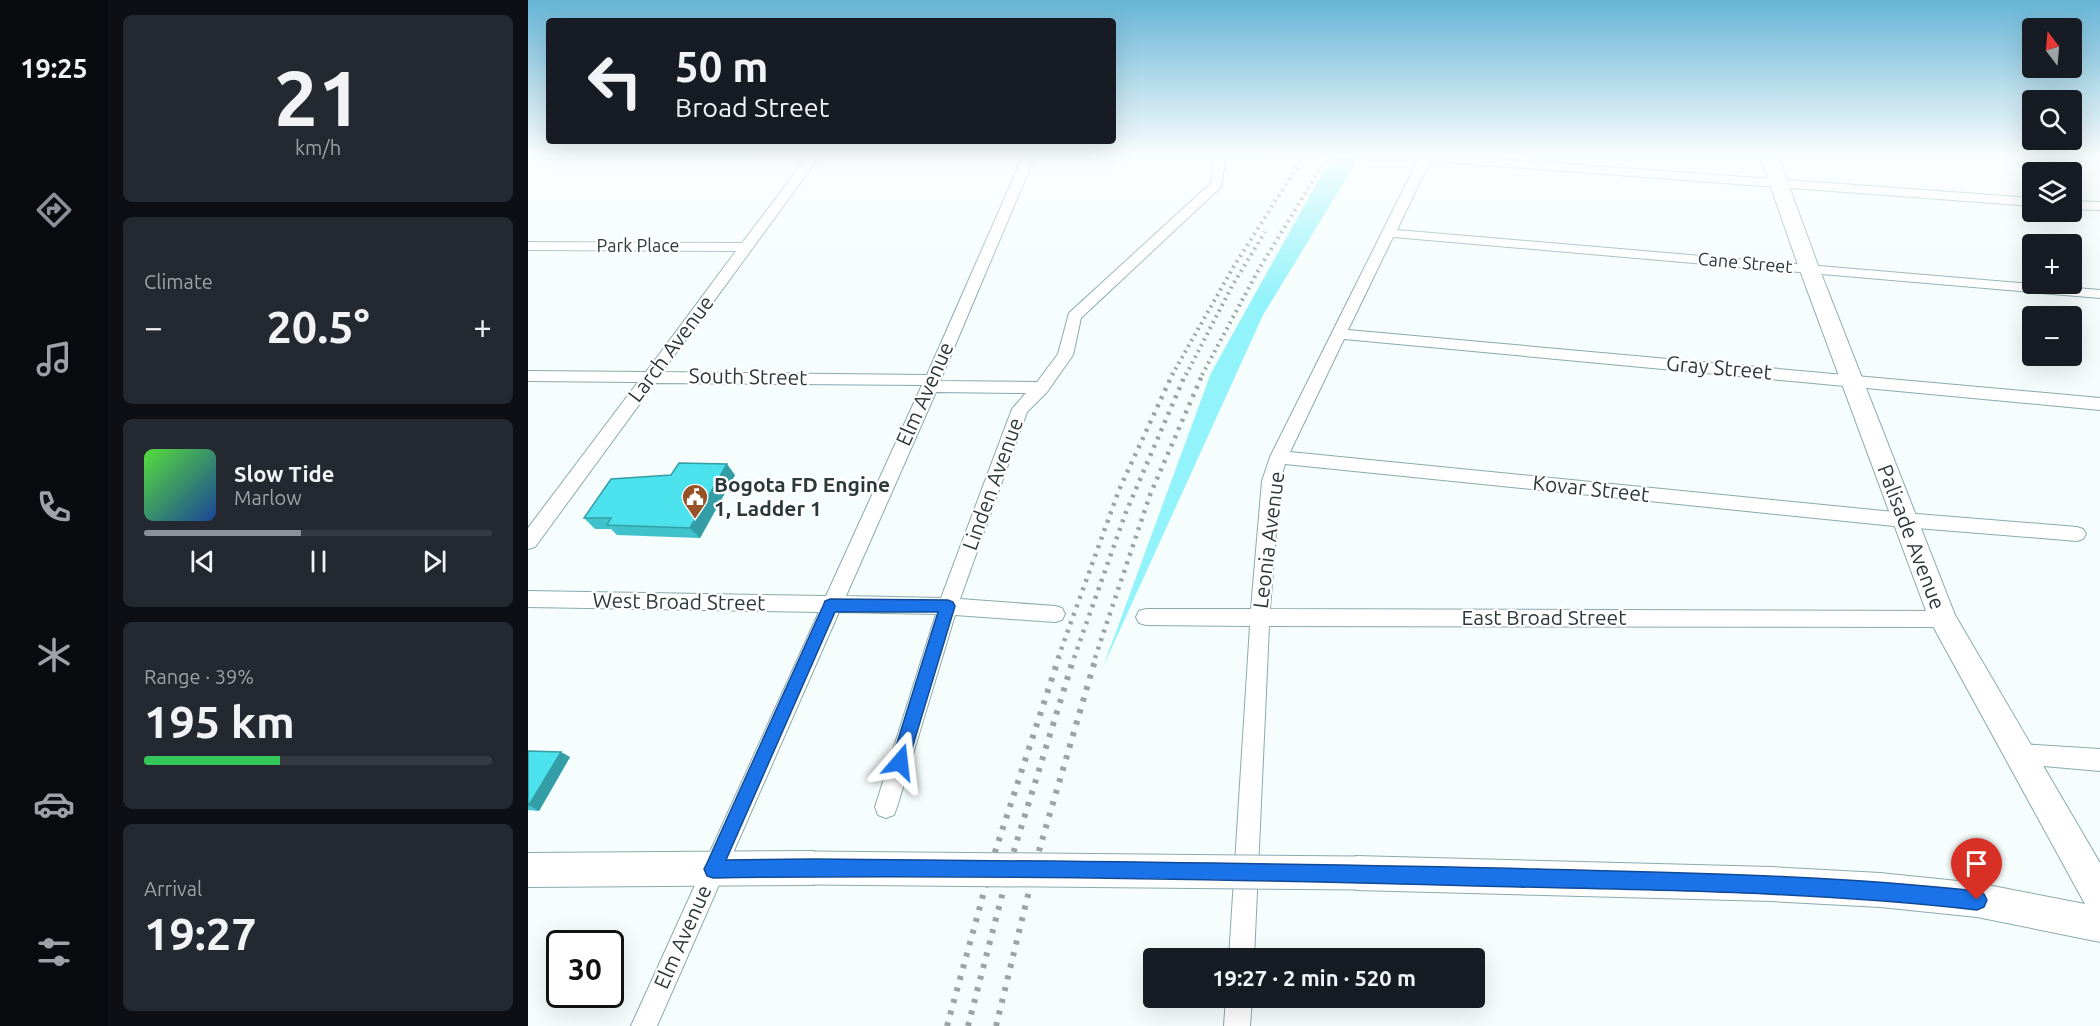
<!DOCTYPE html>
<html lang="en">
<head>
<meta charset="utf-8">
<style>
	:root { --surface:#171b24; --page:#242831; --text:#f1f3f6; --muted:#9ea1a6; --line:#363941; --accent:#8c9099 }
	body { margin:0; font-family:Ubuntu,sans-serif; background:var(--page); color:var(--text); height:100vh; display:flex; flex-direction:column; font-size:22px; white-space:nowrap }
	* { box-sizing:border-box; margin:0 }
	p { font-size:20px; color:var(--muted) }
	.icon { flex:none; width:33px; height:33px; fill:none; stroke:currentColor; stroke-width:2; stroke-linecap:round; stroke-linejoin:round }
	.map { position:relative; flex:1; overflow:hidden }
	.drawer { display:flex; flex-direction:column; gap:15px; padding:15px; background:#0d0f14; width:420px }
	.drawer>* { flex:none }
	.banner { position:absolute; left:18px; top:18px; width:570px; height:126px; border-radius:6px; box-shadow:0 6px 24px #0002; background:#171b24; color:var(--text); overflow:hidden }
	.needle { width:39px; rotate:344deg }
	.tools { position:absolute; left:1494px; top:18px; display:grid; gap:12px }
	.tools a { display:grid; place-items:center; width:60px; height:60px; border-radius:6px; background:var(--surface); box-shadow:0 6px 24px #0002; font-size:30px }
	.speed { position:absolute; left:18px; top:930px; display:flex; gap:12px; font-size:30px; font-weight:700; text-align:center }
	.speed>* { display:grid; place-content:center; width:78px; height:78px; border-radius:50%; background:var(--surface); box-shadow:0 6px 24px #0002; line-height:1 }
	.speed .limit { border:3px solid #111; border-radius:9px; background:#fff; color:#111 }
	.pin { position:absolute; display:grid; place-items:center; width:51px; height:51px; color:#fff; margin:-62px -26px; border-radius:50% 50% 50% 0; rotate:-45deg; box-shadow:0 0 6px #0007 }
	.pin .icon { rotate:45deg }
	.me { position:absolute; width:66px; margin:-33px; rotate:17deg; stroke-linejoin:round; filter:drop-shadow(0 0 4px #0008) }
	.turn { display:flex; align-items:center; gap:21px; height:126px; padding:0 30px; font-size:27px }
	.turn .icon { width:78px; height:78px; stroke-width:2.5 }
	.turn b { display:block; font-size:42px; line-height:51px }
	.big { font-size:45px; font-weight:700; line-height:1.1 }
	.drawer .card { flex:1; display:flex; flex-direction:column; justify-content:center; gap:9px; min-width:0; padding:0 21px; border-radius:9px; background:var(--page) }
	.drawer .dial { align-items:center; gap:0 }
	.dial b { font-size:78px; line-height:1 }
	.song { display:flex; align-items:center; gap:18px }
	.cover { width:72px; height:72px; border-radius:9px; background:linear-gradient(135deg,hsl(110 70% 55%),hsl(220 70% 35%)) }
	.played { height:6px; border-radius:3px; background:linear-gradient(90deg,var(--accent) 45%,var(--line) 45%) }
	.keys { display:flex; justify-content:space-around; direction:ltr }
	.heat { display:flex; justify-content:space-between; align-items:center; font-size:33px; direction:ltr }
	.charge { height:9px; border-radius:4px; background:linear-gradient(90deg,#34c759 39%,var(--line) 0) }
	.trip { position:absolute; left:615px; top:948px; width:342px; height:60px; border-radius:6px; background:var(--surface); box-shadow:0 6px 24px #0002; font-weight:700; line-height:60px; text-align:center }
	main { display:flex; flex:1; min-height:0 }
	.tab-bar { display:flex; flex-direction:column; width:108px; justify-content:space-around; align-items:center; background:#090b0e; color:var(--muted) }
	.tab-bar .icon { width:42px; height:42px }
	.tab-bar .on { color:var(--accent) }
	.tab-bar b { font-size:27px; color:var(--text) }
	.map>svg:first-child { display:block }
	.green { fill:#92f3fa }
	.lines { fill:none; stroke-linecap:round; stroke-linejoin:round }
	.street-casing { stroke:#8aaaad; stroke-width:2 }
	.secondary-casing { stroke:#8aaaad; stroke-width:2 }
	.street { fill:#fff; fill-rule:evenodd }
	.secondary { fill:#fff; fill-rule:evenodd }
	.rail-far2 { stroke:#9aa4a4; stroke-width:4; stroke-dasharray:2 4.5; stroke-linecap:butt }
	.rail-far1 { stroke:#9aa4a4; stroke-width:4.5; stroke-dasharray:3 6; stroke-linecap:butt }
	.rail { stroke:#9aa4a4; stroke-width:6; stroke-dasharray:4 8; stroke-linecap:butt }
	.secondary-bridge-casing { stroke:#8aaaad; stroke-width:35; stroke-linecap:butt }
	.secondary-bridge { stroke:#fff; stroke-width:33 }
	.wall { fill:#40c2cc }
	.shaded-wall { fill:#349ea6 }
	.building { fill:#4be2ed; stroke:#349ea6; stroke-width:1.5 }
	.route { fill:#1a73e8; stroke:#114b97; stroke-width:1.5 }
	.labels { text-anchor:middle; stroke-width:4.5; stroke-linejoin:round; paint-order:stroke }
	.far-street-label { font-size:18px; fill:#2c393a; stroke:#fff }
	.street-label { font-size:21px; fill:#2c393a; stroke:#fff }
	.poi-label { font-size:21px; font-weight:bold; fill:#2c393a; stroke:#fff; text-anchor:start }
</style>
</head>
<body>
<main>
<nav class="tab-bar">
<b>19:25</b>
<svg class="icon on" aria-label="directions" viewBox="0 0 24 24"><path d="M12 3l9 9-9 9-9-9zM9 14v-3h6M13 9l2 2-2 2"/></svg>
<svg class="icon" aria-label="music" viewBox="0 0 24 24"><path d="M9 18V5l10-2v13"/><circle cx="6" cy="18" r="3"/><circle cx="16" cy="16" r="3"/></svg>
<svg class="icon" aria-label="phone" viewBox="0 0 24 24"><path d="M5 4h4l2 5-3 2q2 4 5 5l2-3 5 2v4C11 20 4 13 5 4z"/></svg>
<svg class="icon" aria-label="climate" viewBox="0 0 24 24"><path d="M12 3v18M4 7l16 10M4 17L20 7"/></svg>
<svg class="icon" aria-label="car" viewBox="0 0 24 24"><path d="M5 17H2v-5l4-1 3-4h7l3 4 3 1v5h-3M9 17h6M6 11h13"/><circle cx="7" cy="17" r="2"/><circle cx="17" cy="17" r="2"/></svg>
<svg class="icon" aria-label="filters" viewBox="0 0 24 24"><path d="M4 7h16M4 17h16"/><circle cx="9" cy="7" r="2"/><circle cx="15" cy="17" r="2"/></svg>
</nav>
<section class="drawer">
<div class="card dial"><b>21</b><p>km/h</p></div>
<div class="card"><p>Climate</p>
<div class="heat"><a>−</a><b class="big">20.5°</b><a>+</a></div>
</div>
<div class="card">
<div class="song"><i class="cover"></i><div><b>Slow Tide</b><p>Marlow</p></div></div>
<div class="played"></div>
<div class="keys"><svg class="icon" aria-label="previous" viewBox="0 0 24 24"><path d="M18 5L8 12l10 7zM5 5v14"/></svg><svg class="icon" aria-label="pause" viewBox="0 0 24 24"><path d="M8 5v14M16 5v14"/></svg><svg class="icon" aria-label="next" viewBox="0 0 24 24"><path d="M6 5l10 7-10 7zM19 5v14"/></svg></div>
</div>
<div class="card"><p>Range · 39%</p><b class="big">195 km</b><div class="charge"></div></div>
<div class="card"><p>Arrival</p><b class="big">19:27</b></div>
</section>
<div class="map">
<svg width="1572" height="1026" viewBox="0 0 1572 1026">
	<rect width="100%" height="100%" fill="#f6fdfd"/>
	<polygon class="green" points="804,156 832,156 735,315 575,667 683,373"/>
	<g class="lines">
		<g class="street-casing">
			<g id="street">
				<path d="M280,156h12l-158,216 265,3 96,-219h12l-95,225 97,1 21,-28 11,-41 142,-130 3,-27h12l-5,31 -140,131 -8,37 -26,37 -20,20 -67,187 95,7 7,2 3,6 -3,6 -7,2 -100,-7 -58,192 -3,8 -8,3 -8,-3 -3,-8 61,-193 -97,-2 -182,414h-26l188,-414 -291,-5v-16l298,5 96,-211 -267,-2 -120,164 -7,2v-21l110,-146 -110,-1v-10l118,1 90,-121 -208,-1v-8l214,1zM408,392l90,1 -14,16 -71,189 -95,-2z"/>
				<polygon points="834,156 933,156 1504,198 1504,206 902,161 869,230 1572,290 1572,298 865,237 820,330 1572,398 1572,410 816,339 762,452 1376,513 1549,527 1555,529 1558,534 1555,539 1549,541 1376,527 757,464 752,481 742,609 1415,611 1422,613 1425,619 1422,625 1415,627 741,626 726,958 701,958 722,626 618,625 611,623 608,617 611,611 618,609 723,609 734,481 742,457 890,160 840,160"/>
				<polygon points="1544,201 1572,202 1572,210 1544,209"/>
				<polygon points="1492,744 1572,749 1572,771 1492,764 1484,761 1481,754 1484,747"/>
				<polygon points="698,998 724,998 722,1026 696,1026"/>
			</g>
		</g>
		<g class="secondary-casing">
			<g id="secondary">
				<polygon points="1232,156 1250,156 1291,268 1427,615 1572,863 1572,942 1449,917 1352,907 1243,901 828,890 816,885 811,873 816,861 828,856 1243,867 1352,873 1449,883 1557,904 1401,619 1271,268"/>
				<polygon points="285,851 297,856 302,868 297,880 285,885 0,887 0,853"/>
			</g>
		</g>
		<use href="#street" class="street"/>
		<use href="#secondary" class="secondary"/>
		<g class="rail-far2">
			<polyline points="644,375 706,266 776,156"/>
			<polyline points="658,375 704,286 737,232"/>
			<polyline points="674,375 731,269 800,156"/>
		</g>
		<g class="rail-far1">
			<polyline points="530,658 591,490 645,373"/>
			<polyline points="546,658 598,512 658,373"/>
			<polyline points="567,658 622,495 675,373"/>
		</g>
		<g class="rail">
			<polyline points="419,1026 467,852 531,657"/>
			<polyline points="440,1026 484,857 546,657"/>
			<polyline points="468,1026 510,854 568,657"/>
		</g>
		<g class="secondary-bridge-casing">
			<polyline id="secondary-bridge" points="285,868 828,873"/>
		</g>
		<use href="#secondary-bridge" class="secondary-bridge"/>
	</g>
	<g class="wall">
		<polygon points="143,475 207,475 172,538 89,535 83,529 67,529 56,518"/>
		<polygon points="0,752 42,757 11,811 0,810"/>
	</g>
	<g class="shaded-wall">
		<polygon points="199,464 207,475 172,538 162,528"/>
		<polygon points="33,752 42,757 11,811 1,805"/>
	</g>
	<g class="building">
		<polygon points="151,463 199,464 162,528 79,525 83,518 56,518 83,479 143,475"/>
		<polygon points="0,751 33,752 1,805 0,805"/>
	</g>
	<linearGradient id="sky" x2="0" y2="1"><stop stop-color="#66b4d6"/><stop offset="0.52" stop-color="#fbfefe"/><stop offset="1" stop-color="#fbfefe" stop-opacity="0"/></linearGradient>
	<rect width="1572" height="300" fill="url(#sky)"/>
	<path class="route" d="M302,599l118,1 5,2 2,4 -47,156 -3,6 -5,2 -6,-2 -3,-6 47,-150h-103l-109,248 87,-1c242,2 484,4 726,10 147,4 293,6 438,22l7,3 3,6 -3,7 -7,3c-166,-19 -334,-20 -501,-24 -254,-7 -509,-12 -763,-8l-6,-2 -3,-7 3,-6 116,-257 2,-5z"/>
	<defs>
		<g id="civic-pin" transform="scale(1.35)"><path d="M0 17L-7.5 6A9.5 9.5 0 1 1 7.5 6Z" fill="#975325" stroke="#fff"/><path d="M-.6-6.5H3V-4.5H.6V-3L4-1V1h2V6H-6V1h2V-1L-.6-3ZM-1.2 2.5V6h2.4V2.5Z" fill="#fff"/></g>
	</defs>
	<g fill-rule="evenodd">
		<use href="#civic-pin" x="167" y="497"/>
	</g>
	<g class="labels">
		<g class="far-street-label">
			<text x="110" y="252">Park Place</text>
			<text transform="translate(1217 263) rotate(5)" y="6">Cane Street</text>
		</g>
		<g class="street-label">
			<text transform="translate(143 349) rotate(-53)" y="7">Larch Avenue</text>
			<text transform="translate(1191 368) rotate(5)" y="7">Gray Street</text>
			<text transform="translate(220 377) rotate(1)" y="7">South Street</text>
			<text transform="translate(397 394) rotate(-66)" y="7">Elm Avenue</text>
			<text transform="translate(465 484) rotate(-70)" y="7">Linden Avenue</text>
			<text transform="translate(1063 489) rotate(6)" y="7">Kovar Street</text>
			<text transform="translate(1383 537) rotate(69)" y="7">Palisade Avenue</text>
			<text transform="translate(741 540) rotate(-83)" y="7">Leonia Avenue</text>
			<text transform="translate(151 602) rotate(1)" y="7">West Broad Street</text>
			<text x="1016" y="625">East Broad Street</text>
			<text transform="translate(155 937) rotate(-66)" y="7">Elm Avenue</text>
		</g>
		<g class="poi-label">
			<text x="186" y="492">Bogota FD Engine<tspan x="186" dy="24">1, Ladder 1</tspan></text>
		</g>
	</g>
</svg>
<div class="tools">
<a><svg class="needle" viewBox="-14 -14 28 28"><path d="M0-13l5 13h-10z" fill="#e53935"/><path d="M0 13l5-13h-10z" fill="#9ea1a6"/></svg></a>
<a><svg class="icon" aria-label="search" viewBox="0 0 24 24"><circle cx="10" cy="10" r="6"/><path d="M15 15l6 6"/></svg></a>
<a><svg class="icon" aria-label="layers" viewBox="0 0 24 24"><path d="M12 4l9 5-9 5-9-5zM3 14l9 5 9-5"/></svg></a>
<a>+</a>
<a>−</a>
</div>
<div class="speed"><div class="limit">30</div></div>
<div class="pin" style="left:1449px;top:900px;background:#d93025"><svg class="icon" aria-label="arrive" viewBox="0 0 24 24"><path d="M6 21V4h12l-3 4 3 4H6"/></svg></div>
<svg class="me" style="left:372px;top:762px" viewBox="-20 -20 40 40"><path d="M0-17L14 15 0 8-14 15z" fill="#1a73e8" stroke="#fff" stroke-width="4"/></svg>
<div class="trip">19:27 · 2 min · 520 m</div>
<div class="banner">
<div class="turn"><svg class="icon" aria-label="left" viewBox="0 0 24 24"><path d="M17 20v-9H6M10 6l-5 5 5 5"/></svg><div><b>50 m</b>Broad Street</div></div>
</div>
</div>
</main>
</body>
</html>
